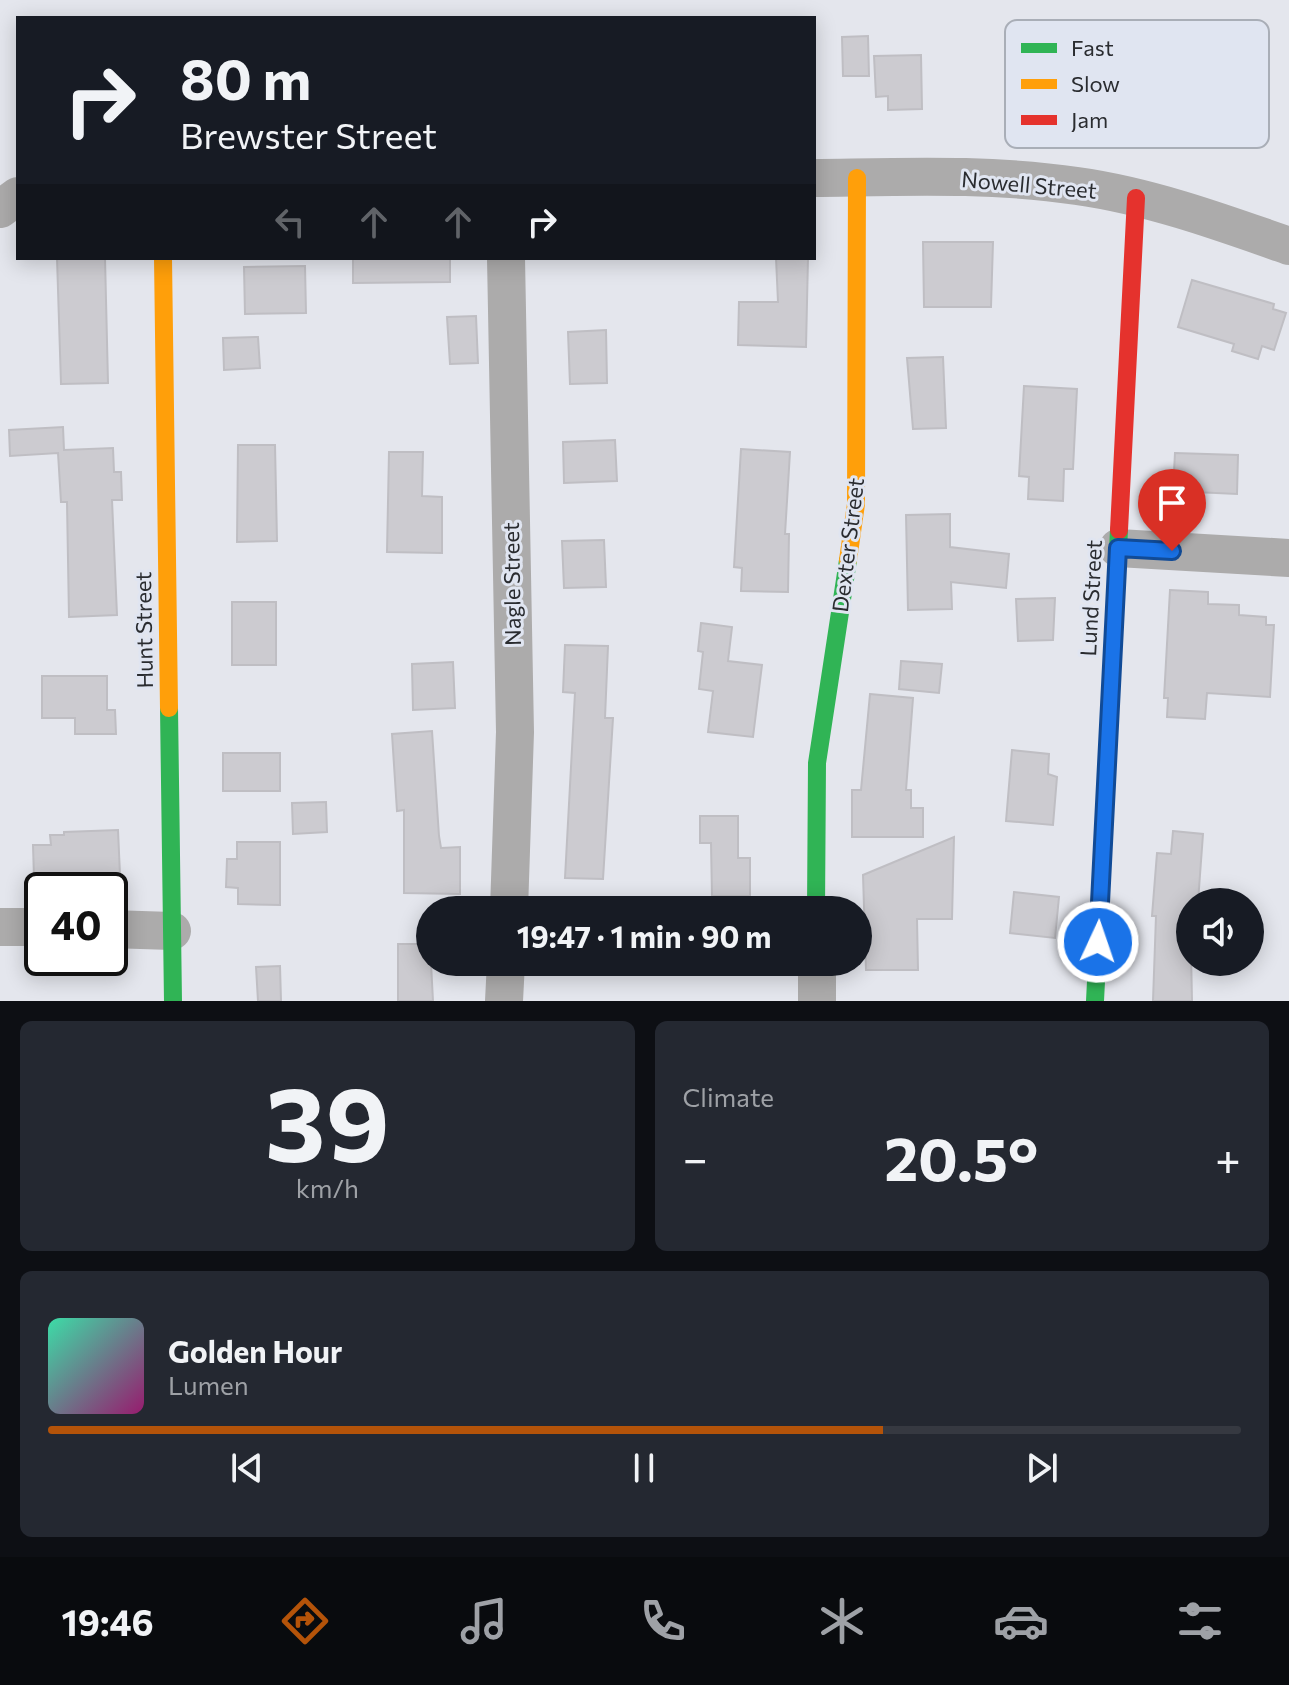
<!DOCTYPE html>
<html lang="en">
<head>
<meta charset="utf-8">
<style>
	:root { --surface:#171b24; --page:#242831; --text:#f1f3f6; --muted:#9ea1a6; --line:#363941; --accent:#b45309 }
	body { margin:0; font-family:Commissioner,sans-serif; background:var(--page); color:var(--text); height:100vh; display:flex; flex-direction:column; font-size:30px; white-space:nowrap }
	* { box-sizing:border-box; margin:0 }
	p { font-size:26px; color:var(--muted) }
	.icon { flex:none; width:44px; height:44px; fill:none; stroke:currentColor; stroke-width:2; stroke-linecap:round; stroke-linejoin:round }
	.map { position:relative; height:1001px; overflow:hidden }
	.side { display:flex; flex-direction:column; gap:20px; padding:20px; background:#0d0f14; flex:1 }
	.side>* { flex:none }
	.top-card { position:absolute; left:16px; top:16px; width:800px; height:244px; border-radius:0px; box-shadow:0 4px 20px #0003; background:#171b24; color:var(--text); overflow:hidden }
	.buttons { position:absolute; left:1176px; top:888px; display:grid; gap:16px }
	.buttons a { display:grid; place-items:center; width:88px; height:88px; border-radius:50%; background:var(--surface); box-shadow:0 4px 20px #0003; font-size:40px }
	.speed { position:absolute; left:24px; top:872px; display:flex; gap:16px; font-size:40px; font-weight:700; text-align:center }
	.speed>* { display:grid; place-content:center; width:104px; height:104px; border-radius:50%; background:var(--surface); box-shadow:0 4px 20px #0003; line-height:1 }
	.speed .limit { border:4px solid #111; border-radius:12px; background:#fff; color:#111 }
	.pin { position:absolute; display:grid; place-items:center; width:68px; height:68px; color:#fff; margin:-82px -34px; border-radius:50% 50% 50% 0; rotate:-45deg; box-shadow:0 0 8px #0007 }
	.pin .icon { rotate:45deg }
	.me { position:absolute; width:88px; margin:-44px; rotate:3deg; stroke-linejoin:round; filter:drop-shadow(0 0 6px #0008) }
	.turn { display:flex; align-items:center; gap:28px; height:168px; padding:0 32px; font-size:36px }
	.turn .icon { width:104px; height:104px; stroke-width:2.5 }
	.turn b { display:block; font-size:56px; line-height:68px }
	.lanes { display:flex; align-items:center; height:76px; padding:0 32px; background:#0003; justify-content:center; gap:40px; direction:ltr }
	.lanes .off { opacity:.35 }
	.big { font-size:60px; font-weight:700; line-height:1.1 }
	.side .tile { flex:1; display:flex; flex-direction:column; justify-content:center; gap:12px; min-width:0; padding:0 28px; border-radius:12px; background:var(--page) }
	.side .dial { align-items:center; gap:0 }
	.dial b { font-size:104px; line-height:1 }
	.song { display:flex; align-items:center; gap:24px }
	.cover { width:96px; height:96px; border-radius:12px; background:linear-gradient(135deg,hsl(160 70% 55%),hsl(320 70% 35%)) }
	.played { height:8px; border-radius:4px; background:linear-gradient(90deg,var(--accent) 70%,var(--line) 70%) }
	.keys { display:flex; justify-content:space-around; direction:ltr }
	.heat { display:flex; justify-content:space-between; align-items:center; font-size:44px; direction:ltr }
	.side .tiles { flex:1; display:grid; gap:20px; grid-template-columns:1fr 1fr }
	.tile:last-child { grid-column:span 2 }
	.trip { position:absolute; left:416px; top:896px; width:456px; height:80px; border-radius:40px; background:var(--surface); box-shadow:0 4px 20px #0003; font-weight:700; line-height:80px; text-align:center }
	.menu { display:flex; height:128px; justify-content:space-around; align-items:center; background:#090b0e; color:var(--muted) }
	.menu .icon { width:56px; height:56px }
	.menu .active { color:var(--accent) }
	.menu b { font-size:36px; color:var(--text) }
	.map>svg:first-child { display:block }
	.building { fill:#cccbd0; stroke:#bfbec3; stroke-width:2 }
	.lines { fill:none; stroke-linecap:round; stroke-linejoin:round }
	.street { stroke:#acabab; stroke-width:38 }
	.fast { stroke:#30b455; stroke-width:18 }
	.slow { stroke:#ff9f0a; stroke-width:18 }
	.jam { stroke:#e5322d; stroke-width:18 }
	.route-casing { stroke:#114b97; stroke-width:20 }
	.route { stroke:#1a73e8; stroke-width:14 }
	.labels { text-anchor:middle; stroke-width:6; stroke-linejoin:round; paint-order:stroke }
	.street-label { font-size:22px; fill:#2a2c30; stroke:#e0e5f1 }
	.key { fill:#e0e5f1; stroke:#a9aeb7; stroke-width:2 }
	.key-label { font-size:22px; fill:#2a2c30 }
</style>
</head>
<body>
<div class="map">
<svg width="1289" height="1001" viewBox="0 0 1289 1001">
	<rect width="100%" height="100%" fill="#e4e6ed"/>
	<g class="building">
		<polygon points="868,36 869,76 843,76 842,37"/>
		<polygon points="921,55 922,109 888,110 888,96 876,97 874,56"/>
		<polygon points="923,242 993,242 991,307 924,307"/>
		<polygon points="57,258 105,258 108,383 61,384"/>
		<polygon points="353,258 450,258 450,282 353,283"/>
		<polygon points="776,258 808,258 806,347 738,345 739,302 778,302"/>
		<polygon points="305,266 306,313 245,314 244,267"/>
		<polygon points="1192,280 1274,304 1273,309 1286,313 1274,350 1262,346 1258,359 1232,351 1234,344 1178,327"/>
		<polygon points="476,316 478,363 450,364 447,317"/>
		<polygon points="606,330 607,383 570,384 568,332"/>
		<polygon points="258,337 260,368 224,370 223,338"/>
		<polygon points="943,357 946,428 913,429 907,358"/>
		<polygon points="1024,386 1077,389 1073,469 1064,469 1063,501 1028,499 1029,477 1019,476"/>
		<polygon points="63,427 64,450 113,448 114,472 121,472 122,500 112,500 117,615 69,617 67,502 61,502 58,453 10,456 9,430"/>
		<polygon points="615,440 617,481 564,483 563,442"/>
		<polygon points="238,445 275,445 277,541 237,542"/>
		<polygon points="741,449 790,452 785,534 789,534 788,592 741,591 742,568 734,567"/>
		<polygon points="389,452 423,452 422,496 442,497 442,553 387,552"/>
		<polygon points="1175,453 1238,455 1237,494 1173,491"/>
		<polygon points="950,514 950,547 1009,554 1006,588 951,582 952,609 908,610 906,515"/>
		<polygon points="604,540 606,587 564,588 562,541"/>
		<polygon points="1170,590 1208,592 1208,604 1239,605 1239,615 1266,617 1266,625 1274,625 1270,697 1207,693 1205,719 1167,717 1168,698 1164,698"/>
		<polygon points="1055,598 1053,640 1018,641 1016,599"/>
		<rect x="232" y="602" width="44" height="63"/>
		<polygon points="701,623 732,627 728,661 762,665 753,737 708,732 713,691 699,689 703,652 698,651"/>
		<polygon points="565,645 608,646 605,718 613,718 603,879 565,878 575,693 563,692"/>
		<polygon points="901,661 942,664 939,693 899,689"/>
		<polygon points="453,662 455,708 413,710 412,664"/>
		<polygon points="42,676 107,676 107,710 115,710 116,734 75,734 75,718 42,718"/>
		<polygon points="870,694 913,698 906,790 911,790 911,808 923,808 923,837 852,837 852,790 861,790"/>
		<polygon points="432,731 439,836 441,848 460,847 460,894 404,893 404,810 397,811 392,734"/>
		<polygon points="1012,750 1049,754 1048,774 1057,777 1053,825 1006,821"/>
		<rect x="223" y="753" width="57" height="38"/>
		<polygon points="326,802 327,832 293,834 292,803"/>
		<polygon points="700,816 738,816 738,858 750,858 750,896 712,896 711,843 700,843"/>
		<polygon points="118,830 120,875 34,878 33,845 51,845 50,835 64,835 64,832"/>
		<polygon points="1173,831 1203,834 1198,902 1190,902 1192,1001 1153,1001 1156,916 1152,916 1157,853 1171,854"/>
		<polygon points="954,837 952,919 917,919 918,970 866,970 863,875"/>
		<polygon points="237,842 280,842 280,905 238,904 238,888 226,887 227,859 237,859"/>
		<polygon points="1014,892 1059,897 1055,938 1010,933"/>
		<polygon points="398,944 430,944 433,1001 398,1001"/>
		<polygon points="280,966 281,1001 258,1001 256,967"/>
	</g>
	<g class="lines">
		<g class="street">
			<path d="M814,178c87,-1 177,-5 263,8 72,10 144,36 212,60"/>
			<polyline points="0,209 18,196"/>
			<polyline points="506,258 515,732 509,910"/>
			<polyline points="1118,548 1289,558"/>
			<polyline points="0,927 42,927"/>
			<polyline points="110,929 172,931"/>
			<polyline points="817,962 817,1001"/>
			<polyline points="504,1001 506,962"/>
		</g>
		<g class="fast">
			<polyline points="169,708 173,1001"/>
			<polyline points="816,910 817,763 848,560"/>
			<polyline points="1095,1001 1119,530"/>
		</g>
		<g class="slow">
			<polyline points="163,258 169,708"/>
			<polyline points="848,560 856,504 857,178"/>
		</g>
		<polyline class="jam" points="1119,530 1136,198"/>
	</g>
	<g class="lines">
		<g class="route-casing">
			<polyline id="route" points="1098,942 1118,548 1172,551"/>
		</g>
		<use href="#route" class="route"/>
	</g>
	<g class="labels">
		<g class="street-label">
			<text transform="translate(1029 185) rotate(5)" y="8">Nowell Street</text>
			<text transform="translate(848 545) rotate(-83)" y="8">Dexter Street</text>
			<text transform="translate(512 584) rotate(-91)" y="8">Nagle Street</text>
			<text transform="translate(1091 598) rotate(-87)" y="8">Lund Street</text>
			<text transform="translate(144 630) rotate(-91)" y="8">Hunt Street</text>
		</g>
	</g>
	<rect x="1005" y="20" width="264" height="128" rx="12" class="key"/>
	<rect x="1021" y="43" width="36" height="10" fill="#30b455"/>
	<rect x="1021" y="79" width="36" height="10" fill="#ff9f0a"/>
	<rect x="1021" y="115" width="36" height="10" fill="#e5322d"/>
	<g class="key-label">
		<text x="1071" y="56">Fast</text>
		<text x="1071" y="92">Slow</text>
		<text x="1071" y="128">Jam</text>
	</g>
</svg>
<div class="buttons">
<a><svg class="icon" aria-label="sound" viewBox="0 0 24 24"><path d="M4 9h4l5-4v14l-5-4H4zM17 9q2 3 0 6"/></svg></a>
</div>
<div class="speed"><div class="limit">40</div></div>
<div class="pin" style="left:1172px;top:551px;background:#d93025"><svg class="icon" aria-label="arrive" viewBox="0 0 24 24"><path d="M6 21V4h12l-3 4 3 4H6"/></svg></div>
<svg class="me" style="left:1098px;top:942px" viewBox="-20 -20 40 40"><circle r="17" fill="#1a73e8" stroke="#fff" stroke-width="3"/><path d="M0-11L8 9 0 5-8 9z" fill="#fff"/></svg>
<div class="trip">19:47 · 1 min · 90 m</div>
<div class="top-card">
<div class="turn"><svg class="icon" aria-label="right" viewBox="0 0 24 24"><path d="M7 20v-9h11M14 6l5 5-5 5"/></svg><div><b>80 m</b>Brewster Street</div></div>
<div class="lanes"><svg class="icon off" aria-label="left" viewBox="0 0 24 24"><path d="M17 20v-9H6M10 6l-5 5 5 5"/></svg><svg class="icon off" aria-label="ahead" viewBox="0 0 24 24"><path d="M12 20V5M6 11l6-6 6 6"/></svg><svg class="icon off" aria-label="ahead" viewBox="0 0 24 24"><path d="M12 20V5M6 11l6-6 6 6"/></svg><svg class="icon" aria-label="right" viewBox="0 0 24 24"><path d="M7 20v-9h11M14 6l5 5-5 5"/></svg></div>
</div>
</div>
<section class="side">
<div class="tiles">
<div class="tile dial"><b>39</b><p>km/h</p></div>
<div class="tile"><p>Climate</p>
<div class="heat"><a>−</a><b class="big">20.5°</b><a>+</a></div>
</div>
<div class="tile">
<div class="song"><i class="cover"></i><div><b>Golden Hour</b><p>Lumen</p></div></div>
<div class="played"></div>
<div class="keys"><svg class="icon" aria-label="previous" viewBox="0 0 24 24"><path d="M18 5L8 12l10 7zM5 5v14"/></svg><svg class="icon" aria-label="pause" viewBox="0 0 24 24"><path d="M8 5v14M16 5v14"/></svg><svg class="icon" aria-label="next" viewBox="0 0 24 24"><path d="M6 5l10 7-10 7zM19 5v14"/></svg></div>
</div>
</div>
</section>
<nav class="menu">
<b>19:46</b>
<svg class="icon active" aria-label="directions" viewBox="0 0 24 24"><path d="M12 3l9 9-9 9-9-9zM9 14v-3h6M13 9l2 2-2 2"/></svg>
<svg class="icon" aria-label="music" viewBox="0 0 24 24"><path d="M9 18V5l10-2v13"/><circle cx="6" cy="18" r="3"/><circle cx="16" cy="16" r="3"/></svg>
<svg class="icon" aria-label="phone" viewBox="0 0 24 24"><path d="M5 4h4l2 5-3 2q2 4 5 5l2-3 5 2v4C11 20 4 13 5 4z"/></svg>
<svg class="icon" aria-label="climate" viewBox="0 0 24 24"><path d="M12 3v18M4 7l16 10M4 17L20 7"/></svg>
<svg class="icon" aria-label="car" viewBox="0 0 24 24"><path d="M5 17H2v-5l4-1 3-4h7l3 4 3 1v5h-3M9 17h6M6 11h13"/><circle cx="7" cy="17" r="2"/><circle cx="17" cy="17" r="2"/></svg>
<svg class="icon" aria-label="filters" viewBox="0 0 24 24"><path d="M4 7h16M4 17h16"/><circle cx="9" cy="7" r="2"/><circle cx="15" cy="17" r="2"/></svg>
</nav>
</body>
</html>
